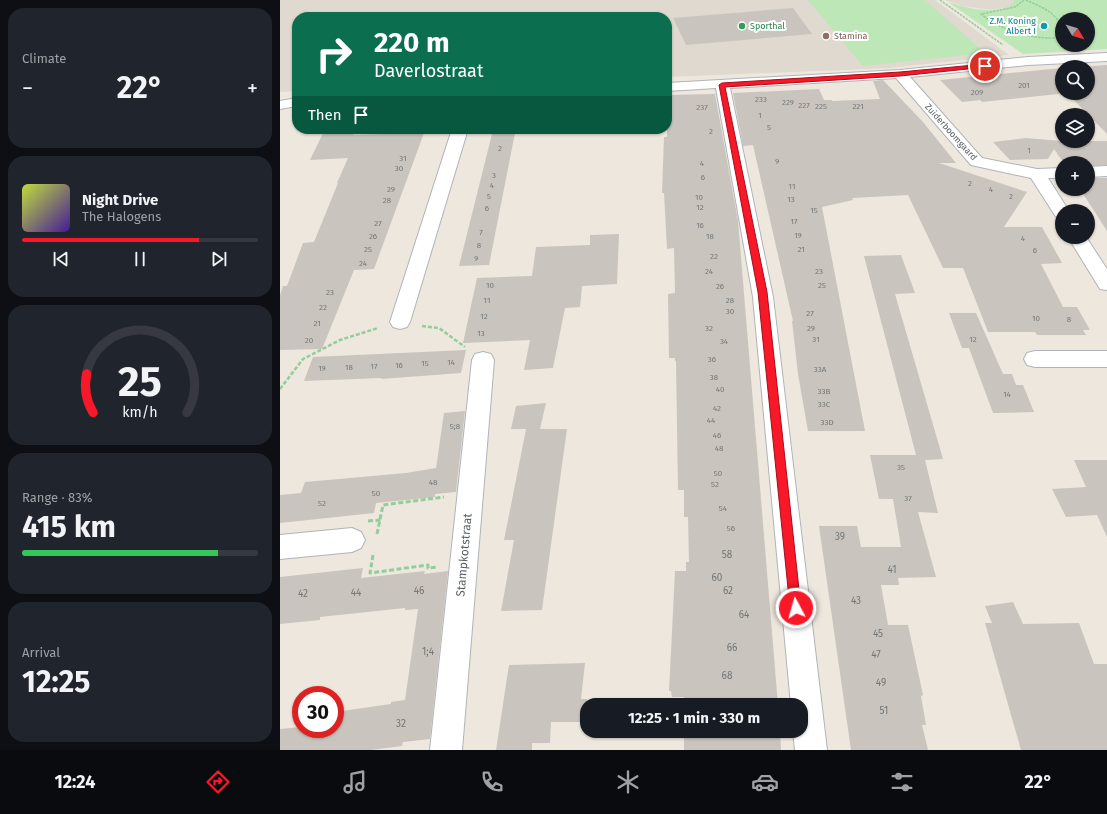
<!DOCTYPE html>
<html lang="en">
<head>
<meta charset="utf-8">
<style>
	:root { --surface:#171b24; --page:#20242c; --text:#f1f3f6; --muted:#9ea1a6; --line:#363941; --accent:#f81828 }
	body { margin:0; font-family:"Fira Sans",sans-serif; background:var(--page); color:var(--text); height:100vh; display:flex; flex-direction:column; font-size:15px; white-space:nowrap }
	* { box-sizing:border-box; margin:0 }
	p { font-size:13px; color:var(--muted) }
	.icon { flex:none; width:22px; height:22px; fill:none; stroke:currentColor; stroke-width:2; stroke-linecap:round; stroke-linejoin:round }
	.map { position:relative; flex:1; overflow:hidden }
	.details { display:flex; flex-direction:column; gap:8px; padding:8px; background:#0d0f14; width:280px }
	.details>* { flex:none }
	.banner { position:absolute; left:12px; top:12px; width:380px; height:122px; border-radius:16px; box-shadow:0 1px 3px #0004; background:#0b6e4f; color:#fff; overflow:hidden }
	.needle { width:26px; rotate:128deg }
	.tools { position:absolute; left:775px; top:12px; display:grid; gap:8px }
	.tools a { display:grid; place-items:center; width:40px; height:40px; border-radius:50%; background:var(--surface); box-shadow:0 1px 3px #0004; font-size:20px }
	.speed { position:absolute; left:12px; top:686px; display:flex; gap:8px; font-size:20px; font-weight:700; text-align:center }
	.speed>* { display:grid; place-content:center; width:52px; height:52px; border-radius:50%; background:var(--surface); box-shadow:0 1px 3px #0004; line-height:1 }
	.speed .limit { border:6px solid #d22; background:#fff; color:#111 }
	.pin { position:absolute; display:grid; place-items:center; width:34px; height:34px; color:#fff; margin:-17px; border:2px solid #fff; border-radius:50%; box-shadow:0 1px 4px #0007 }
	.me { position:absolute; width:44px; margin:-22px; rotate:354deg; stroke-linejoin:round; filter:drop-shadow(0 0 3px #0008) }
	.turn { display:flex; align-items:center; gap:14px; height:84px; padding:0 16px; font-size:18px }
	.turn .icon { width:52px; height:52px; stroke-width:2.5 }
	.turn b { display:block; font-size:28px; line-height:34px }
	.then { display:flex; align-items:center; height:38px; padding:0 16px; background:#0003; gap:8px; font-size:15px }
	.big { font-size:30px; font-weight:700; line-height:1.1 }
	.details .tile { flex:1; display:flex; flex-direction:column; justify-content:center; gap:6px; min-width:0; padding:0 14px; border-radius:16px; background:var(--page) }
	.details .dial { align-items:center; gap:0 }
	.dial svg { height:104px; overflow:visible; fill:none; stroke:var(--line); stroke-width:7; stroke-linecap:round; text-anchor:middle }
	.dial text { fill:var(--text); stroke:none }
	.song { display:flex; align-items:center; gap:12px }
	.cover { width:48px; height:48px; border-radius:6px; background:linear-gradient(135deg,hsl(70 70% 55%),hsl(260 70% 35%)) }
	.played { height:4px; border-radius:2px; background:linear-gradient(90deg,var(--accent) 75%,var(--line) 75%) }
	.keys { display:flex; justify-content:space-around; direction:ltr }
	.heat { display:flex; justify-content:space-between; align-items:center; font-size:22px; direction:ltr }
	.charge { height:6px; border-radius:3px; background:linear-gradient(90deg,#34c759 83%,var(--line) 0) }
	.trip { position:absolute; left:300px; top:698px; width:228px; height:40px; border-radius:16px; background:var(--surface); box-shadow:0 1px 3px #0004; font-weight:700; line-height:40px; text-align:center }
	.menu { display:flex; height:64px; justify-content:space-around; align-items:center; background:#090b0e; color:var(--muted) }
	.menu .icon { width:28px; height:28px }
	.menu .active { color:var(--accent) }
	.menu b { font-size:18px; color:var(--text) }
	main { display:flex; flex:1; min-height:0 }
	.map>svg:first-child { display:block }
	.education { fill:#dfd9cf }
	.green { fill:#bee7b7; fill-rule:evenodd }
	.building { fill:#c9c4bd }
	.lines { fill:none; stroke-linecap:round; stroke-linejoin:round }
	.street-casing { stroke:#b0b4b8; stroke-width:2 }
	.path-far2 { stroke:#92ce9b; stroke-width:1.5; stroke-dasharray:2.5 1; stroke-linecap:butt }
	.path-far1 { stroke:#92ce9b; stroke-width:2.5; stroke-dasharray:4 2; stroke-linecap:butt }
	.path { stroke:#92ce9b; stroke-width:3; stroke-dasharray:5 2.5; stroke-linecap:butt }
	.street { fill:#fff; fill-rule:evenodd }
	.route { fill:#f81828; stroke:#a1101a }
	.leisure-dot { fill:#2e9e5b; stroke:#fff; stroke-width:1.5 }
	.culture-dot { fill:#0f9aa8; stroke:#fff; stroke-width:1.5 }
	.education-dot { fill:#8d6e63; stroke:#fff; stroke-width:1.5 }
	.labels { text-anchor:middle; stroke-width:4; stroke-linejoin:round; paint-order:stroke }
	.number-label { font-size:8px; fill:#747778 }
	.far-culture-label { font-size:9px; fill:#0d838f; stroke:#fff; text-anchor:end }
	.far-leisure-label { font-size:9px; fill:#27864d; stroke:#fff; text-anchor:start }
	.far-education-label { font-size:9px; fill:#785e54; stroke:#fff; text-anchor:start }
	.far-street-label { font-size:9px; fill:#575d61; stroke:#fff }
	.near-number-label { font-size:10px; fill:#747778 }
	.near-street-label { font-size:12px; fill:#575d61; stroke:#fff }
</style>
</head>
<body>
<main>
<section class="details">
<div class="tile"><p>Climate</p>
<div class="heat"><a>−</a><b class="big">22°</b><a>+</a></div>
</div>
<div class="tile">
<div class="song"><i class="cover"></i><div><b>Night Drive</b><p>The Halogens</p></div></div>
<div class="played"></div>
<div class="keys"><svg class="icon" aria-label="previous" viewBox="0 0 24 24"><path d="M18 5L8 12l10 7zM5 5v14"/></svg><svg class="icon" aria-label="pause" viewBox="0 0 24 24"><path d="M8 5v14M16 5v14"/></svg><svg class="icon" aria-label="next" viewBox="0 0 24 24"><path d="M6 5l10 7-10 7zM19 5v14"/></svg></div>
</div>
<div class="tile dial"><svg viewBox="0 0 100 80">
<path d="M14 69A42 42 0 1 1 86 69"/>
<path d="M14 69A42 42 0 0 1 9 39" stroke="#f81828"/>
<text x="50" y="56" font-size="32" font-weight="700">25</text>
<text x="50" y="72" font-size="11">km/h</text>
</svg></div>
<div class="tile"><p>Range · 83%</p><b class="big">415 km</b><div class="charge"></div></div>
<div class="tile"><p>Arrival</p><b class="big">12:25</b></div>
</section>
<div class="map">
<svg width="827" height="750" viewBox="0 0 827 750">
	<rect width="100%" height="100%" fill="#ede7de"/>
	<g class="education">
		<polygon points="0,0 655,0 729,55 610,68 387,77 387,17 17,17 17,91 0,92"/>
		<polygon points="665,0 734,0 731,5 726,8 713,10 682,6"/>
	</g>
	<g class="green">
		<polygon points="528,0 645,0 705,53 583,66"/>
		<path d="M734,0h93v49l-84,5 -75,-52c15,5 58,17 66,-2zM782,19h26v26h-26z"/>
	</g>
	<g class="building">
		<polygon points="513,8 532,34 406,45 393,18"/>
		<polygon points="827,65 827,134 787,93 702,102 700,100 682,102 660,80 782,68 782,93 808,93 808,67 797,67"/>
		<polygon points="603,80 643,122 676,163 659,163 747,192 724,227 762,227 782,263 761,264 783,307 797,307 810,330 803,330 806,335 757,335 755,332 708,332 683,268 663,268 628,195 572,198 573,200 542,207 585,431 528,431 518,374 512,321 513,321 473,145 463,146 453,93 539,89 544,100 552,100 552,101 600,99 593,81"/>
		<polygon points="435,94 458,221 498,705 404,705 404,697 392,697 391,691 389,691 395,571 406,571 406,562 409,562 408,517 404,517 404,490 398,490 396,361 395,361 395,358 389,358 388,294 395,293 394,248 387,249 384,193 382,193 384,137 387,137 387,95"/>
		<polygon points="45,129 79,129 73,135 144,133 94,269 74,270 42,349 0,350 0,295 3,286 7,286 23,243 34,242 58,183 57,183 68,158 30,160"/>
		<polygon points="235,133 209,265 179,266 212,134"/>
		<polygon points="746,138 782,141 827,141 827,165 808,166 808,163 784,163 774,149 768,159 730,160 713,142"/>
		<polygon points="808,178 827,178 827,231 800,189 808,189"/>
		<polygon points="339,234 337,284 302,286 300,307 285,308 273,368 244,370 250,340 183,343 197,278 252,276 256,247 310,245 310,235"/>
		<polygon points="621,255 635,293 615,294 663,459 645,460 658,513 638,512 656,577 618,578 619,585 601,585 608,625 628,625 643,695 641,696 646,725 642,725 648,750 571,750 539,526 577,526 581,547 621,547 613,499 599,499 590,455 636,455 584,256"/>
		<polygon points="669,313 696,313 723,374 732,374 736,385 743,385 754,412 713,413 689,348 682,348"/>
		<polygon points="186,350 181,373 101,379 102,378 24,381 33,357"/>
		<polygon points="266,403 260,429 287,429 262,610 221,611 234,540 224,540 234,490 246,429 257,429 231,429 236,406"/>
		<polygon points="185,411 176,492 155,494 155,497 96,503 94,513 0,523 0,495 21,493 25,482 126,473 156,468 164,413"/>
		<polygon points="794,460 827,460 827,537 817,515 786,517 772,489 806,487"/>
		<polygon points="83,568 81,578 145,571 144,574 168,571 150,739 123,742 122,746 91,750 0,750 0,729 21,727 21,725 21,729 55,729 55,712 111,704 111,702 125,700 138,609 125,610 125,608 40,617 40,620 0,624 0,577"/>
		<polygon points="733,602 743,624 799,623 814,664 827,664 827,750 741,750 705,623 712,623 705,606"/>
		<polygon points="305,663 301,699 307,699 307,722 271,722 270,743 252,743 252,750 216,750 229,665"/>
		<polygon points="404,731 500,731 501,750 404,750"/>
	</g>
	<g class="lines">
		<g class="street-casing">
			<g id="street">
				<polygon points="827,53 827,61 748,65 630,77 702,158 757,169 782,168 782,178 768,178 789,211 782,211 782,218 776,217 751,178 691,165 616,78 450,88 493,297 547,750 515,750 513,731 521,731 521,705 511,705 473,297 436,88 387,91 387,83 620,70 748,57"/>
				<polygon points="17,98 17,106 0,109 0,101"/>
				<polygon points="172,129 188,129 130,322 127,327 120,329 113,327 110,322"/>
				<polygon points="827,166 827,176 808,177 808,167"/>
				<polygon points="788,237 806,237 827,269 827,290 820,289"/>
				<polygon points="755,351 827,351 827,367 755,367 747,365 744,359 747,353"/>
				<polygon points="203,352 211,354 214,360 182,750 150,750 192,360 195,354"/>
				<polygon points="72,528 81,532 85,540 81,548 72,552 0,559 0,535"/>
			</g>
		</g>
		<g class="path-far2">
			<polyline points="660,0 723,45"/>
			<path d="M744,0l-9,7 -34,7c22,18 50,25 78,24"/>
			<path d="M746,0c11,5 28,11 33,23 2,6 -1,11 1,16"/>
		</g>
		<g class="path-far1">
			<polyline points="142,326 159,328 185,347"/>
			<polyline points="0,389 23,359 60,340 98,328"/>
		</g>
		<g class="path">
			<polyline points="88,521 101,520"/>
			<polyline points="97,534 103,505 164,497"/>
			<polyline points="93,555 90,573 148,565 148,568 157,567"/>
		</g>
		<use href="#street" class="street"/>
	</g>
	<polygon class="route" points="705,64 708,66 707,67 620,76 445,87 487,292 521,608 520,612 516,613 511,612 510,608 478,292 439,85 442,83 620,72"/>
	<circle class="leisure-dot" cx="462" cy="26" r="4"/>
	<circle class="culture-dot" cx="764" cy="26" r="4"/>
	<circle class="education-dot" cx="546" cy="36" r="4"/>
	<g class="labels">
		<g class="number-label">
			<text x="744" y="88">201</text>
			<text x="697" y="95">209</text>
			<text x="481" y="102">233</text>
			<text x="508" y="105">229</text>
			<text x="524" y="108">227</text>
			<text x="541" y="109">225</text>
			<text x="578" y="109">221</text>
			<text x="422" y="110">237</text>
			<text x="480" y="118">1</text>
			<text x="489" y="130">5</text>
			<text x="431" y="134">2</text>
			<text x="220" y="151">2</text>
			<text x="749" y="153">1</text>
			<text x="123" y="161">31</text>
			<text x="497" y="164">9</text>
			<text x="422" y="166">4</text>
			<text x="119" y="171">30</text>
			<text x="214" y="178">3</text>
			<text x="423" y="180">6</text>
			<text x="690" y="186">2</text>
			<text x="212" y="188">4</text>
			<text x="512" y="189">11</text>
			<text x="111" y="192">29</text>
			<text x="711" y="192">4</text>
			<text x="209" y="199">5</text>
			<text x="731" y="199">2</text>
			<text x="419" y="200">10</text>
			<text x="511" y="202">13</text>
			<text x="107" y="203">28</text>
			<text x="420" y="210">12</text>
			<text x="207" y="211">6</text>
			<text x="534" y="213">15</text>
			<text x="514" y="224">17</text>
			<text x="98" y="226">27</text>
			<text x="420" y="228">16</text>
			<text x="201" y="235">7</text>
			<text x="518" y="238">19</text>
			<text x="93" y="239">26</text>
			<text x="430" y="239">18</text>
			<text x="743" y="241">4</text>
			<text x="199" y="248">8</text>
			<text x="88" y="252">25</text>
			<text x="521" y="252">21</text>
			<text x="755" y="253">6</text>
			<text x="434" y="259">22</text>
			<text x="196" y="261">9</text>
			<text x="83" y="266">24</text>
			<text x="429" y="274">24</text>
			<text x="539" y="274">23</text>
			<text x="210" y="288">10</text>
			<text x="542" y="288">25</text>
			<text x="440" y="289">26</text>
			<text x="50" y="295">23</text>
			<text x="207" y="303">11</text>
			<text x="450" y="303">28</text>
			<text x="43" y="310">22</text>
			<text x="450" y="314">30</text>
			<text x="530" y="316">27</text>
			<text x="204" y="319">12</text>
			<text x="756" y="321">10</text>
			<text x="789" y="322">8</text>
			<text x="37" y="326">21</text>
			<text x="429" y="331">32</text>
			<text x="531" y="331">29</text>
			<text x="201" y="336">13</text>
			<text x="536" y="342">31</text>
			<text x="693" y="342">12</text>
			<text x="29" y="343">20</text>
			<text x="444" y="344">34</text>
			<text x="432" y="362">36</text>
			<text x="171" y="365">14</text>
			<text x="145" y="366">15</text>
			<text x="119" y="368">16</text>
			<text x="94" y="369">17</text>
			<text x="69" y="370">18</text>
			<text x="42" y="371">19</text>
			<text x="540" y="372">33A</text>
			<text x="434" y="380">38</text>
			<text x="440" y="392">40</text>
			<text x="544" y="394">33B</text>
			<text x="727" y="397">14</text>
			<text x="544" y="407">33C</text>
			<text x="437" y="411">42</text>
			<text x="431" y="423">44</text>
			<text x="547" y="425">33D</text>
			<text x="175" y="429">5;8</text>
			<text x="437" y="438">46</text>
			<text x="439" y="451">48</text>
			<text x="621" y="470">35</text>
			<text x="438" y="476">50</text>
			<text x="153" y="485">48</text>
			<text x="435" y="487">52</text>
			<text x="96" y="496">50</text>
			<text x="628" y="501">37</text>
			<text x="42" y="506">52</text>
			<text x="443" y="511">54</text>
			<text x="451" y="531">56</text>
		</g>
		<g class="far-culture-label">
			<text x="756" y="24">Z.M. Koning<tspan x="756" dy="10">Albert I</tspan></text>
		</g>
		<g class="far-leisure-label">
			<text x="470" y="29">Sporthal</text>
		</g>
		<g class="far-education-label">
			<text x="554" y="39">Stamina</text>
		</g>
		<g class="far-street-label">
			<text transform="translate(671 132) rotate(48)" y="3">Zuiderboomgaard</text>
		</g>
		<g class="near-number-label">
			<text x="560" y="540">39</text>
			<text x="447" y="558">58</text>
			<text x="612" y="573">41</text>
			<text x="437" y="581">60</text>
			<text x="139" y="594">46</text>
			<text x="448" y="594">62</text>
			<text x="76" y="596">44</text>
			<text x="23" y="597">42</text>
			<text x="576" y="604">43</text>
			<text x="464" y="618">64</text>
			<text x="598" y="637">45</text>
			<text x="452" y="651">66</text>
			<text x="148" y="655">1;4</text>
			<text x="596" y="658">47</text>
			<text x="447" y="679">68</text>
			<text x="601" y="686">49</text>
			<text x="604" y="714">51</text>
			<text x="121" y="727">32</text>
		</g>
		<g class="near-street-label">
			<text transform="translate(184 555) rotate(-85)" y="4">Stampkotstraat</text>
		</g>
	</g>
</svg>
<div class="tools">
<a><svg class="needle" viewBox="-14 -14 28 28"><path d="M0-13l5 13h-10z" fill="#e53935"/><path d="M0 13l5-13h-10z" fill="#9ea1a6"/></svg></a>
<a><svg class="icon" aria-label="search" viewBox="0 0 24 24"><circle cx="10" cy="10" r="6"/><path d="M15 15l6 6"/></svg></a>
<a><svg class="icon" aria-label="layers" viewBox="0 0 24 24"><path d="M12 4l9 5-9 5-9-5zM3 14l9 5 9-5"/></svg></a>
<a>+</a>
<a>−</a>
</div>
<div class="speed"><div class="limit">30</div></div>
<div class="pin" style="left:705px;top:66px;background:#d93025"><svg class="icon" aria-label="arrive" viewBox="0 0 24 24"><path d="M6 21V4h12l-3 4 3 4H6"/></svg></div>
<svg class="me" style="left:516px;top:608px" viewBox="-20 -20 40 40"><circle r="17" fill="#f81828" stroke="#fff" stroke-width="3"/><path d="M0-11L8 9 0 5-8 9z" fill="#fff"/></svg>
<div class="trip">12:25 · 1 min · 330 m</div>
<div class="banner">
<div class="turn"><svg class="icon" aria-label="right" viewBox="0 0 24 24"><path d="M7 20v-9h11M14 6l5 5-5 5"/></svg><div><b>220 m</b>Daverlostraat</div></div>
<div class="then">Then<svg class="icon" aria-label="arrive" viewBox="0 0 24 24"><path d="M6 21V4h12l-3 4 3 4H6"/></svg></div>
</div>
</div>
</main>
<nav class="menu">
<b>12:24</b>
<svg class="icon active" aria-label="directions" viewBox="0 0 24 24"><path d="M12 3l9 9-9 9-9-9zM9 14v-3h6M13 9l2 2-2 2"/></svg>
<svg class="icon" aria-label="music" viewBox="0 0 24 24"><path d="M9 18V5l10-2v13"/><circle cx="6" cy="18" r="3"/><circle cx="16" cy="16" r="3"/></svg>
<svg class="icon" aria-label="phone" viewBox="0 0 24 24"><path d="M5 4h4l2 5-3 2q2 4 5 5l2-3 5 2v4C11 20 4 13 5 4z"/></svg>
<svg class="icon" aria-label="climate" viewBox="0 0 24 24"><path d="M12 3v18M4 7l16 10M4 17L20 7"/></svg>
<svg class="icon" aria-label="car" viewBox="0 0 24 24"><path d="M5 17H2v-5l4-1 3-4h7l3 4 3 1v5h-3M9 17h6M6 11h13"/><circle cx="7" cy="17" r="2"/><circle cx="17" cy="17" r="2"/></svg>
<svg class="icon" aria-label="filters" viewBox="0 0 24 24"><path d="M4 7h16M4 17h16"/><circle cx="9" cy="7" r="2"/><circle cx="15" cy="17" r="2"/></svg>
<b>22°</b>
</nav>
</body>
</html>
